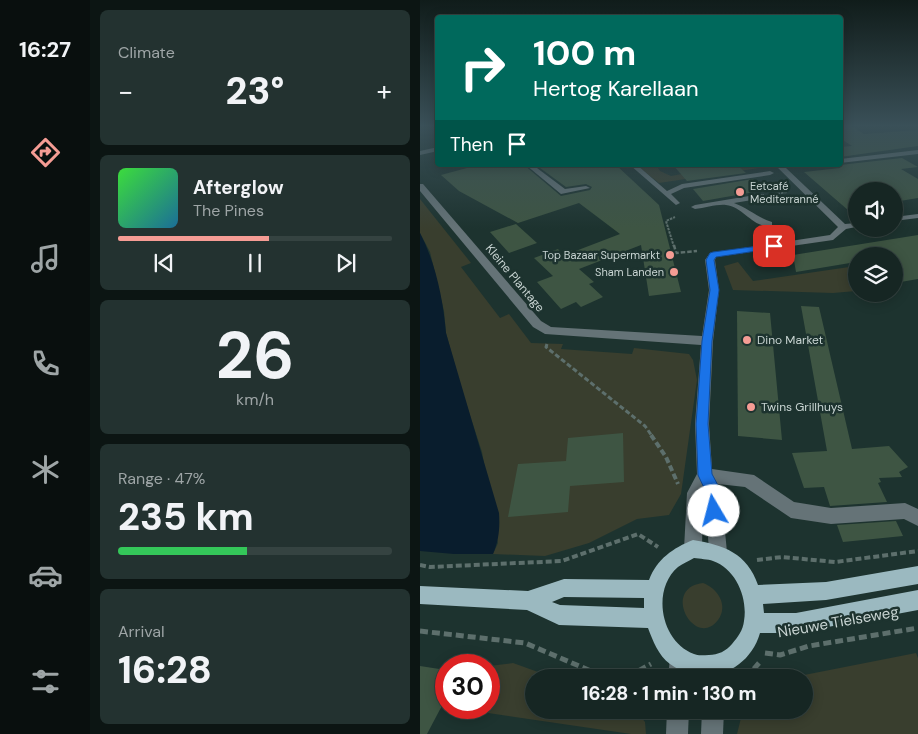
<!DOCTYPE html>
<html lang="en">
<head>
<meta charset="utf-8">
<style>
	:root { --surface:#162623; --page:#233230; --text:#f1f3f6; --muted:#9ea5a6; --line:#354341; --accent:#f59c94 }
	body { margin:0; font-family:"DM Sans",sans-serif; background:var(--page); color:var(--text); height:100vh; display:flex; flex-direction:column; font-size:19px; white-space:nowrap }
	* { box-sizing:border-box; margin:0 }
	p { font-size:16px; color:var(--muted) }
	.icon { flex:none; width:28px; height:28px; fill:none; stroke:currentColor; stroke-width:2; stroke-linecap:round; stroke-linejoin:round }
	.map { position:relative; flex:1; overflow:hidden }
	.side { display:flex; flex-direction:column; gap:10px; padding:10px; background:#0c1513; width:330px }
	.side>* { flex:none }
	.guide { position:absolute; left:15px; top:15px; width:408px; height:152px; border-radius:5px; box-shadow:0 2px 12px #0003,0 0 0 1px var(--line); background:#00695c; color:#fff; overflow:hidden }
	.controls { position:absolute; left:428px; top:182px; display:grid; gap:10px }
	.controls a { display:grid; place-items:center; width:55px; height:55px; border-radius:50%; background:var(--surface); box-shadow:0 2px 12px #0003,0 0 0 1px var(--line); font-size:25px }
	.speed { position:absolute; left:15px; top:654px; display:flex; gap:10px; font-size:25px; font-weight:700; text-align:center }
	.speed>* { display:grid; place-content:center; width:65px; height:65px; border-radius:50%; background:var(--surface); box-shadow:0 2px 12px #0003,0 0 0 1px var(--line); line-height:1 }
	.speed .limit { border:8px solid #d22; background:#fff; color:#111 }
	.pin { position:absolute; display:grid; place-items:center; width:42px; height:42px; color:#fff; margin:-21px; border-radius:10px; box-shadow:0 2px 8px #0006 }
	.me { position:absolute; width:55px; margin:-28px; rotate:352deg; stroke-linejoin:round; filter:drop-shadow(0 0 4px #0008) }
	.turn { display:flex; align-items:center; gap:18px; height:105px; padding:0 15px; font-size:22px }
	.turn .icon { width:65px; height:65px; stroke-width:2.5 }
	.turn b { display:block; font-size:35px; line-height:42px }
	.then { display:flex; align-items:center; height:48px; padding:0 15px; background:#0003; gap:10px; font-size:19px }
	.big { font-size:38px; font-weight:800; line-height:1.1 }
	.side .tile { flex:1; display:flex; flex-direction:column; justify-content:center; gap:8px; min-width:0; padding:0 18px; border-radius:8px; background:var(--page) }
	.side .dial { align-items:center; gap:0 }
	.dial b { font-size:65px; line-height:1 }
	.song { display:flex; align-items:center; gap:15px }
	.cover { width:60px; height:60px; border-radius:8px; background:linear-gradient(135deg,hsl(120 70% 55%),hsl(200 70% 35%)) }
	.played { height:5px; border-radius:2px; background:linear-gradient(90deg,var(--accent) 55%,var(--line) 55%) }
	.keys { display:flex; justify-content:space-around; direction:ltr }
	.heat { display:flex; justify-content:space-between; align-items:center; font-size:28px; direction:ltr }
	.charge { height:8px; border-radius:4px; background:linear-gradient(90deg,#34c759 47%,var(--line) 0) }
	.trip { position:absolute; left:105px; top:669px; width:288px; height:50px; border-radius:25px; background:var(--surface); box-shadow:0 2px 12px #0003,0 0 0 1px var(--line); font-weight:800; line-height:50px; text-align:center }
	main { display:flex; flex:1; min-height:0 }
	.tabs { display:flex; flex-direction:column; width:90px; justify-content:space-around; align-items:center; background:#090f0e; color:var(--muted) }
	.tabs .icon { width:35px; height:35px }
	.tabs .selected { color:var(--accent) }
	.tabs b { font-size:22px; color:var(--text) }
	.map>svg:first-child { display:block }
	.green { fill:#393e2e }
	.water { fill:#091d2d }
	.building { fill:#3e5543 }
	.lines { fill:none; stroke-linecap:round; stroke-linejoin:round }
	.path-far4 { stroke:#5d6f6c; stroke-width:2; stroke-dasharray:2.5 1; stroke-linecap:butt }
	.path-far3 { stroke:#5d6f6c; stroke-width:2.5; stroke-dasharray:4.5 2; stroke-linecap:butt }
	.path-far2 { stroke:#5d6f6c; stroke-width:3; stroke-dasharray:5 2.5; stroke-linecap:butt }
	.path-far1 { stroke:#5d6f6c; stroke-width:4; stroke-dasharray:6 3; stroke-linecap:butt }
	.path { stroke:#5d6f6c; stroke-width:5; stroke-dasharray:8 4; stroke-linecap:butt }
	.minor { fill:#657377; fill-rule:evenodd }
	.major { fill:#9bb9c0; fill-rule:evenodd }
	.route { fill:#1a73e8; stroke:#114b97 }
	.poi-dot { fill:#f59c94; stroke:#1d332f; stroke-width:2 }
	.labels { text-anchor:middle; stroke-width:5; stroke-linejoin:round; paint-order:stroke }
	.far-poi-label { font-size:11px; fill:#c8d4d2; stroke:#1d332f; text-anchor:end }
	.street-label { font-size:12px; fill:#c8d4d2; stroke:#1d332f }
	.poi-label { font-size:12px; fill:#c8d4d2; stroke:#1d332f; text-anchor:start }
	.near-street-label { font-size:15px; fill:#c8d4d2; stroke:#1d332f }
</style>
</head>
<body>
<main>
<nav class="tabs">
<b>16:27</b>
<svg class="icon selected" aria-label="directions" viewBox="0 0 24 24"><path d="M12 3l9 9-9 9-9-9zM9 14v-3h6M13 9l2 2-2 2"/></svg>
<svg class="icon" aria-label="music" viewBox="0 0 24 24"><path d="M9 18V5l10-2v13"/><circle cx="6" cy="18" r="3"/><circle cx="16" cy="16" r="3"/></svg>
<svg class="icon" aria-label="phone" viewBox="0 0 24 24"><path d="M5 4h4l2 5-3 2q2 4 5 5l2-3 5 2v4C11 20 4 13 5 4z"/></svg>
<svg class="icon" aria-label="climate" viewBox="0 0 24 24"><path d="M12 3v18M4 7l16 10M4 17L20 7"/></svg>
<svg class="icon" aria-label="car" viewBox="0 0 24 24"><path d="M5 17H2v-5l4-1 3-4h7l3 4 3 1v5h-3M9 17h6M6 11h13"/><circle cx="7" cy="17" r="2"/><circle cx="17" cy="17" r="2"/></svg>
<svg class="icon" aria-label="filters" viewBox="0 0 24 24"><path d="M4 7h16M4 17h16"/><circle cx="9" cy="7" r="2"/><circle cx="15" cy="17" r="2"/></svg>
</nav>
<section class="side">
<div class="tile"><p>Climate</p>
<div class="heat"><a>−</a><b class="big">23°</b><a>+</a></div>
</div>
<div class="tile">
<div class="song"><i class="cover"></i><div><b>Afterglow</b><p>The Pines</p></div></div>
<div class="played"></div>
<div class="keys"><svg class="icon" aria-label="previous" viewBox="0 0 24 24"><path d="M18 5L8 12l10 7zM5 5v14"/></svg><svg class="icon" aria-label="pause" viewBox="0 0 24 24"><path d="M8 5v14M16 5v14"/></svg><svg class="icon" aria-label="next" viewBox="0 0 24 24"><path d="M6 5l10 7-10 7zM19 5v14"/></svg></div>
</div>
<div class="tile dial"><b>26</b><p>km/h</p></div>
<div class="tile"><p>Range · 47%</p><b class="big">235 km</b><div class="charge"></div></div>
<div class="tile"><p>Arrival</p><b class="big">16:28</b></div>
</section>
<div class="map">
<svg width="498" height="734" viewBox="0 0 498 734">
	<rect width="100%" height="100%" fill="#1d332f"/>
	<g class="green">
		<polygon points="216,165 236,165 240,171 251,176 309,165 352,166 239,183"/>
		<polygon points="0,199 51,263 41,267 80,318 89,314 111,343 143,344 141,349 212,354 214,348 269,354 273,360 277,380 261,494 249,515 217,519 169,543 125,556 73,554 78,543 62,452 41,388 26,333 24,311 10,252 0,233"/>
		<polygon points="318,262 333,281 436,266 436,291 413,293 313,290 304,266"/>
		<path d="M283,583c14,5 26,22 15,37 -23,30 -58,-32 -15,-37z"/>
		<polygon points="496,653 498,658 498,734 317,734 323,710 384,710 384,678 374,677"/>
		<polygon points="93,663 132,677 114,678 114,710 215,710 225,722 226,734 211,734 48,710 49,708 69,708 69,666"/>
	</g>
	<path class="water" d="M0,233c16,31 23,66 26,100l53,180c1,14 0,27 -6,41h-39l-34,-3z"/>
	<g class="building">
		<polygon points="420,126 431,126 444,134 498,130 498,146 420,157 420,147 432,146 420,138"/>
		<polygon points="482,158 498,167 481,169 498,179 498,198 474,202 474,191 436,191 436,217 384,172 420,168 420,165"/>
		<polygon points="58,165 104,165 141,196 170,190 172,187 166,184 146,187 116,165 196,165 239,205 261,292 229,296 221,245 159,269 174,282 169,284 183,297 161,307 156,302 141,309 117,282 133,276 114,258 138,249 142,254 151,250 153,252 200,234 159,203 98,223 39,191 21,175"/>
		<polygon points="253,165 317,165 326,173 267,181"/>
		<polygon points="333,179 345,190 283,201 273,189"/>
		<polygon points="96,224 117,243 89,253 70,232"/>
		<polygon points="498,235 498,279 475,283 474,256 448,256 444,252 444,256 436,256 436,262 376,272 373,255"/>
		<polygon points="381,306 399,307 432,449 469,446 488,467 479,472 482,477 459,478 461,482 458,483 467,502 410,506 404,487 384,488 372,453 407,451"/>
		<polygon points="317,311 350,313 362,440 318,436"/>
		<polygon points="203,433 204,482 150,486 148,512 88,517 98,464 146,461 148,438"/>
		<polygon points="476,521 483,536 423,542 417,525"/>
		<polygon points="0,666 26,670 26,698 7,734 0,734"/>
	</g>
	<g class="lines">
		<g class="path-far4">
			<polyline points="354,194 367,192"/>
			<polyline points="254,247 246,221 255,217"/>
		</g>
		<polyline class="path-far3" points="254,245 256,253 277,251"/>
		<polyline class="path-far2" points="127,344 126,347 225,426 232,436"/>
		<g class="path-far1">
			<polyline points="231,435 246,457 258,484"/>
			<polyline points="337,560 362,557 415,562 498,551"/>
			<polyline points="0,565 10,567 142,561 218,534 238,547"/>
		</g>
		<g class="path">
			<polyline points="0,631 105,643 185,677 207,677 231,664"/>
			<polyline points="345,653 360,655 389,646 498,628"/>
			<polyline points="326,678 339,663"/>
		</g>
		<g class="minor">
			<polygon points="18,147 18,151 0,155 0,151"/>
			<polygon points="498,150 498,154 420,163 420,159"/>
			<polygon points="106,165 113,165 145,189 166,186 170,188 141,194"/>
			<polygon points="210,165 217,165 247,191 262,184 350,171 354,173 350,175 264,188 251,194 260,203 256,205"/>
			<polygon points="355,165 381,165 366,168 425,224 436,223 436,227 426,229 413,240 296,257 295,260 299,290 293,341 289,424 292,469 334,475 374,502 411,508 485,503 498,509 498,526 484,519 411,524 371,518 325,487 298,484 301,491 307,552 304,558 298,561 292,558 289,552 285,491 283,494 282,549 279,555 273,558 267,555 264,549 267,493 277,474 275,424 281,345 125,334 113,327 0,191 0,184 3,184 121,321 131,327 282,336 289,290 285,260 290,253 410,235 418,227"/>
			<path d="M341,194h3v4l-30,5c14,5 24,15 38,19v4c-19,3 -28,-19 -46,-21 -9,-1 -21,3 -31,4l-4,-2 4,-2z"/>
			<polygon points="498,214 498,218 474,221 474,217"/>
			<polygon points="260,648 267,651 270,658 270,678 248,678 250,658 253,651"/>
			<polygon points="247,710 269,710 268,734 246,734"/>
			<polygon points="282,710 304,710 303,734 281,734"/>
		</g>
		<path class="major" d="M273,540c31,5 54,13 65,45l68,-3 92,-16v18l-92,16 -63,4 1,9h32l122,-23v20l-122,23h-36c-11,39 -56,56 -90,31 -12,-9 -17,-23 -22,-36l-89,-3 -32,-15 -107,-6v-18l108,5 36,-12 85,1c8,-21 24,-32 44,-40zM274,558c6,1 14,1 19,3 23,8 35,37 31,60 -1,9 -6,16 -12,23 -6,7 -14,11 -23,11 -5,0 -11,1 -15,-1 -33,-12 -43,-64 -16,-87 4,-3 11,-6 16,-9zM144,597l80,1v10l-84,-3 -8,-3z"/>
	</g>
	<linearGradient id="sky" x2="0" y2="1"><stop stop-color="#101c1a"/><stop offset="0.55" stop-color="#3a5058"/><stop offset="1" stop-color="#3a5058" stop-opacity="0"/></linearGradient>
	<rect width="498" height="229" fill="url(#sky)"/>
	<polygon class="route" points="354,244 357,244 357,248 296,257 294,260 299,290 292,341 288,424 292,474 301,491 302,511 300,516 294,519 289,516 287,511 286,492 278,475 276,424 282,341 290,290 286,260 290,253 293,252"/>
	<g class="poi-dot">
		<circle cx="320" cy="192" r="5"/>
		<circle cx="250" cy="255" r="5"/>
		<circle cx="254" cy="272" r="5"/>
		<circle cx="327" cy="340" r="5"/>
		<circle cx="331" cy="407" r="5"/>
	</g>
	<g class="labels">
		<g class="far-poi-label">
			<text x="330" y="190" text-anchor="start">Eetcafé<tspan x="330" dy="13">Mediterranné</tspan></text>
			<text x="240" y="259">Top Bazaar Supermarkt</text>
			<text x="244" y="276">Sham Landen</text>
		</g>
		<g class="street-label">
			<text transform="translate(95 278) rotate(50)" y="4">Kleine Plantage</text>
		</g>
		<g class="poi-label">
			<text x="337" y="344">Dino Market</text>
			<text x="341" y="411">Twins Grillhuys</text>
		</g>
		<g class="near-street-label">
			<text transform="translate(418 622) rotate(-10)" y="5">Nieuwe Tielseweg</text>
		</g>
	</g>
</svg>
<div class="controls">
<a><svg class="icon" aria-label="sound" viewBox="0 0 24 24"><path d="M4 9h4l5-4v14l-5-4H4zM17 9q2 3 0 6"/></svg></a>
<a><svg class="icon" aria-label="layers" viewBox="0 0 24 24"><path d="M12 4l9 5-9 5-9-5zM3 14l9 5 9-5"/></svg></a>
</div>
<div class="speed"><div class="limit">30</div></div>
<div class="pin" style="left:354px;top:246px;background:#d93025"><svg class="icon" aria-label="arrive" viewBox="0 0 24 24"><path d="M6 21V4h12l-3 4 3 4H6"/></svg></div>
<svg class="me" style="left:294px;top:511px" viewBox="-20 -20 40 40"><circle r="19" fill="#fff"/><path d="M0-13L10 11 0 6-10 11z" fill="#1a73e8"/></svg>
<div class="trip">16:28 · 1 min · 130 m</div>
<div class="guide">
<div class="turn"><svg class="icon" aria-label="right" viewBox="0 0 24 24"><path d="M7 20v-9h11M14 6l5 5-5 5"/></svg><div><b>100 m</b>Hertog Karellaan</div></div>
<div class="then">Then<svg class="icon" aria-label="arrive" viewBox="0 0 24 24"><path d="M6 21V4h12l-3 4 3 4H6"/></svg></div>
</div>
</div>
</main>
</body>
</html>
